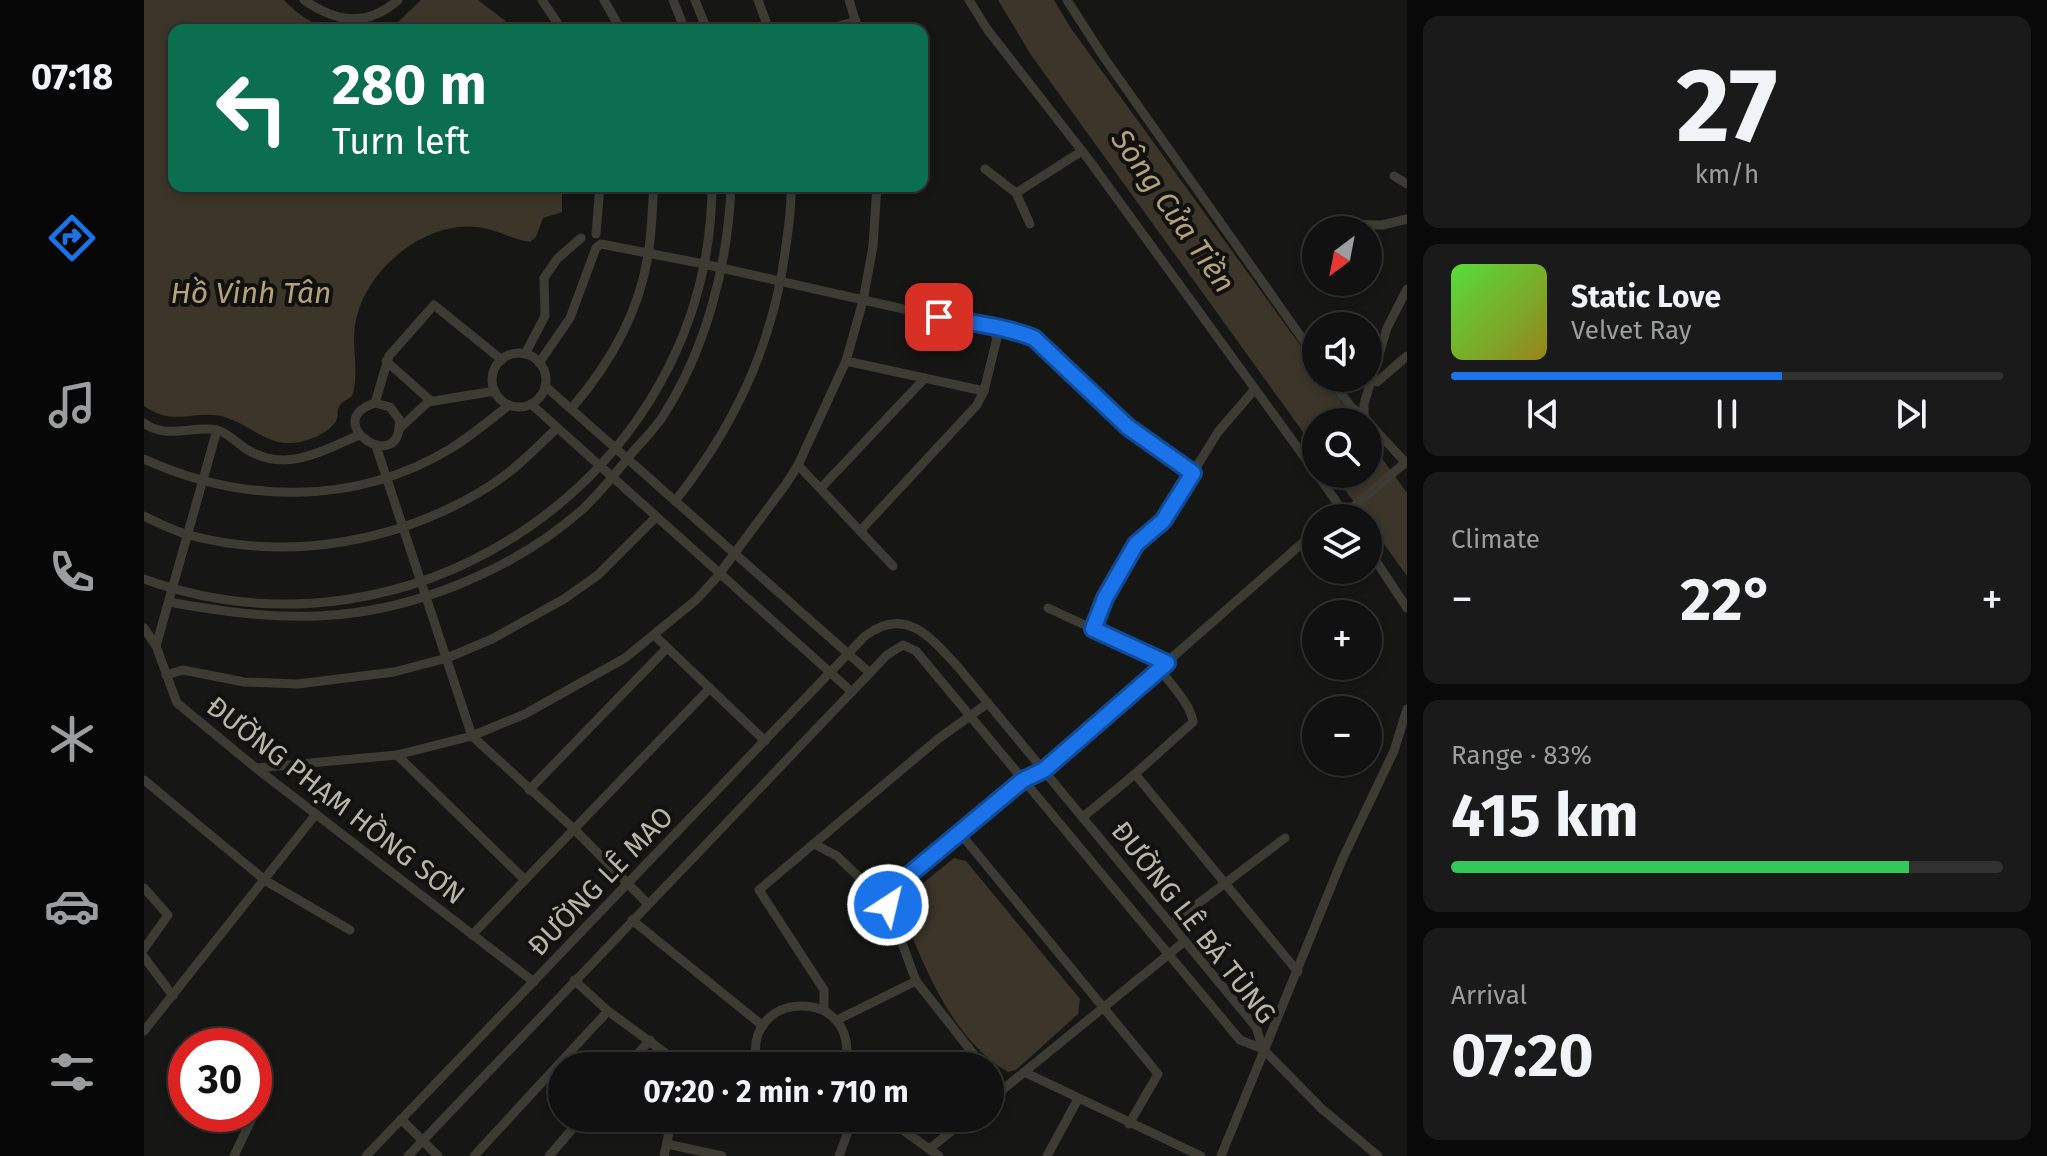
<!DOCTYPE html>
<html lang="en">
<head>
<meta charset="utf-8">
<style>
	:root { --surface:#101110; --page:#191a19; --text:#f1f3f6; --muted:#9c9d9f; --line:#303130; --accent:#1a73e8 }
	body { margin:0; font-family:"Fira Sans",sans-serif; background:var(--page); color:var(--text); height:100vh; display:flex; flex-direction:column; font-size:30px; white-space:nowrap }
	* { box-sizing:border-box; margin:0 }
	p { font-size:26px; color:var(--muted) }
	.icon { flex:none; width:44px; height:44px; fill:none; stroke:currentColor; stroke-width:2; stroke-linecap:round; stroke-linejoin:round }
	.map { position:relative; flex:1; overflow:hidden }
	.side { display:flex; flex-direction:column; gap:16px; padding:16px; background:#090909; width:640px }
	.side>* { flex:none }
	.guide { position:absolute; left:24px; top:24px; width:760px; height:168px; border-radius:16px; box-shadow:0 4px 12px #0003,0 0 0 2px var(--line); background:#0b6e4f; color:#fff; overflow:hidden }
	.needle { width:52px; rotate:212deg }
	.fabs { position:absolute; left:1158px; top:216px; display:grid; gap:16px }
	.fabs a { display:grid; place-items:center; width:80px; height:80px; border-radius:50%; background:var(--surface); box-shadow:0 4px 12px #0003,0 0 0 2px var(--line); font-size:40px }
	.speed { position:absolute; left:24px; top:1028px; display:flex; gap:16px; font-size:40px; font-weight:700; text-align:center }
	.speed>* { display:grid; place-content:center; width:104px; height:104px; border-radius:50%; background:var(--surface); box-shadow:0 4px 12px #0003,0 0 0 2px var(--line); line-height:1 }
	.speed .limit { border:12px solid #d22; background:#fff; color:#111 }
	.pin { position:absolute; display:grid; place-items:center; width:68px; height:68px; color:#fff; margin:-34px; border-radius:16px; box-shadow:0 4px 12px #0006 }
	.me { position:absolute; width:88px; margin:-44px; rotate:35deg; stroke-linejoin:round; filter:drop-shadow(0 0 6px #0008) }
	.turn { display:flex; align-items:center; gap:28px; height:168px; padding:0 32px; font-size:36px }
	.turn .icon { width:104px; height:104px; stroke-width:2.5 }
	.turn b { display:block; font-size:56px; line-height:68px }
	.big { font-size:60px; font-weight:700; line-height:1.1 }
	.side .tile { flex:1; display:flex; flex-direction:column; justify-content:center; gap:12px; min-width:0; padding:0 28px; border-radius:16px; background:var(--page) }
	.side .dial { align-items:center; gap:0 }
	.dial b { font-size:104px; line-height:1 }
	.song { display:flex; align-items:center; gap:24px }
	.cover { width:96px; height:96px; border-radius:12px; background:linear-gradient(135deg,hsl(110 70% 55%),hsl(50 70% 35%)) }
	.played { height:8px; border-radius:4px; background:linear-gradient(90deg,var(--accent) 60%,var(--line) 60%) }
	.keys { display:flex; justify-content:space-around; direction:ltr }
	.heat { display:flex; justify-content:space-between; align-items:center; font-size:44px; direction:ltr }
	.charge { height:12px; border-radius:6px; background:linear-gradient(90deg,#34c759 83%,var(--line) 0) }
	.trip { position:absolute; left:404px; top:1052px; width:456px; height:80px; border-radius:40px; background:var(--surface); box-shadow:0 4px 12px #0003,0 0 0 2px var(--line); font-weight:700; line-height:80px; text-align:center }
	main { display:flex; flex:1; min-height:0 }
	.tab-bar { display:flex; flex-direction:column; width:144px; justify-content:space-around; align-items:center; background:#060706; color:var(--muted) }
	.tab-bar .icon { width:56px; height:56px }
	.tab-bar .selected { color:var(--accent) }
	.tab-bar b { font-size:36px; color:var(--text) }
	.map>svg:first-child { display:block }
	.water { fill:#3b352a }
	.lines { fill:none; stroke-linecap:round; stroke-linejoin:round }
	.minor { stroke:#3c3c35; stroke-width:9 }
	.route-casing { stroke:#114b97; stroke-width:20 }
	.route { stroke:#1a73e8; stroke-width:14 }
	.labels { text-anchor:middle; stroke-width:8; stroke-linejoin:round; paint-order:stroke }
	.street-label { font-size:28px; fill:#b8b6a6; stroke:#111210 }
	.water-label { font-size:30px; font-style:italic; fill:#b5a27a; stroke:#111210 }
</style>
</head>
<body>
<main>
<nav class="tab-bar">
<b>07:18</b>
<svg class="icon selected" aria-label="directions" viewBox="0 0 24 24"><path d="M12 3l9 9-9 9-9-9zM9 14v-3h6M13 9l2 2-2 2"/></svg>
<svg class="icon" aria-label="music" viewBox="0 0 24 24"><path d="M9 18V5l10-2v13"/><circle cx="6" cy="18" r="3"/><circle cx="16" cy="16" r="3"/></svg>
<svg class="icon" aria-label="phone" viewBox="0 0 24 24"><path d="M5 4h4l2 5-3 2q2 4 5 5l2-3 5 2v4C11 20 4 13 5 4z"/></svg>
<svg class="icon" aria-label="climate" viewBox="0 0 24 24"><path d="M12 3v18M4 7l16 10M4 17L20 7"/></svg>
<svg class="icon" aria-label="car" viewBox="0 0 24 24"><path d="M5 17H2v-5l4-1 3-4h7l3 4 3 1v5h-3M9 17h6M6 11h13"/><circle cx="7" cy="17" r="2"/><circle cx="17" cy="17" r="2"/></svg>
<svg class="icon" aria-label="filters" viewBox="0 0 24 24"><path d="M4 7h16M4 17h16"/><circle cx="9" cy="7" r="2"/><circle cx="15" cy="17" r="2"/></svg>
</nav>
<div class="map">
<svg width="1263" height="1156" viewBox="0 0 1263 1156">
	<rect width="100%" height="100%" fill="#161715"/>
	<g class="water">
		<path d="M0,0h140c14,15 29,25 49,30h-159v156h388v26l-19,6 -7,19 -6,5c-18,-3 -35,-13 -53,-15 -52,-6 -108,41 -120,89 -8,28 4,53 -5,80 -4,3 -11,6 -13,11 -2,4 -1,8 -2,12 -3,8 -16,16 -24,19 -42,17 -57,-13 -92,-22 -29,-6 -47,11 -77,-10z"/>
		<polygon points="277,0 334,0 373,30 238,30 255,21"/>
		<polygon points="854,0 910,0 926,27 1172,367 1172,378 1180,378 1212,422 1172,422 1172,450 887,55"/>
		<polygon points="1224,439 1263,493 1263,576 1224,522 1224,518 1221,518 1190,474 1224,474"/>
		<path d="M810,858l12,3 114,138 -2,15 -62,56 -8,2c-56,-32 -84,-106 -107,-163l5,-12z"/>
	</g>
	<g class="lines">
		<g class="minor">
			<path d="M160,0c32,22 62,28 94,0"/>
			<polyline points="398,0 418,30"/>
			<polyline points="460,0 477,30"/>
			<polyline points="529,0 541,30"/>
			<polyline points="551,0 563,30"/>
			<polyline points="614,0 625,30"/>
			<polyline points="705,0 714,30"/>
			<polyline points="825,0 843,29 945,160 1172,473"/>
			<polyline points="923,0 959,56 1172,358"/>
			<polyline points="681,30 712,21"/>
			<polyline points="841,169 872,193 886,224"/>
			<polyline points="1250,176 1263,184"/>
			<polyline points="872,193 938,151"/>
			<polyline points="1193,224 1238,225 1263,219"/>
			<polyline points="452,234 456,186"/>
			<polyline points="848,329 872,331 890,338 984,427 1049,473"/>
			<circle cx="375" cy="380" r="27"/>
			<polyline points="381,354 401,316 400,278 413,259 437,238"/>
			<polyline points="242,361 287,401"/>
			<polyline points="702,361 840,391"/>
			<polyline points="395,363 426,318 452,248 457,244 560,264 848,329 853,338 840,391 833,405 716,531"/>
			<polyline points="1186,378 1207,407 1220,416"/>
			<polyline points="1233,382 1263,356"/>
			<polyline points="401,386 726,673"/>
			<path d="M231,403l15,4 9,12c5,60 -82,3 -24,-16l14,-47 45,-51 68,55"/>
			<polyline points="387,404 708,692"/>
			<path d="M427,409c38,-44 68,-96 77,-154 4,-23 4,-46 6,-69"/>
			<polyline points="1224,422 1220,416 1220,404 1243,328 1263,289"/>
			<polyline points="1224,422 1263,464"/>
			<path d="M0,423c21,17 49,2 73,7 12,3 20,14 31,20 39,23 74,1 111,-15"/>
			<polyline points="255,429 284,402 351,391"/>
			<polyline points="232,446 328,736 430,829 504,904"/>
			<path d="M0,459c99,45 211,47 306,-10 21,-13 40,-29 59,-44"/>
			<polyline points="654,465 749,566"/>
			<polyline points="1173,474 1203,517"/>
			<polyline points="677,488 781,378"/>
			<path d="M531,501c59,-74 97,-154 110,-248 3,-23 7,-44 6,-67"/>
			<polyline points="1201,514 1263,461"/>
			<path d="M0,516c14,7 30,15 45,19 101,27 211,7 299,-48 26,-16 47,-38 69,-59"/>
			<polyline points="1187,518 1198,509"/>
			<polyline points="1224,549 1263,608"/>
			<path d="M0,579c270,98 566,-105 568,-393"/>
			<path d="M25,602c50,9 98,16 150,14 93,-4 196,-46 265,-108 17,-17 33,-36 48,-55 10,-12 23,-24 31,-37 43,-67 65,-151 68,-230"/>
			<polyline points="904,608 1023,663"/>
			<polyline points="0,628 12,646 33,703 112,768 390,982"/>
			<polyline points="949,629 961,598 992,544 1019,521 1074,432 1111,389"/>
			<polyline points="510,635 621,741"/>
			<polyline points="12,646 73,430"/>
			<polyline points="22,675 39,670 100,682 154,684 250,672 303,658 348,639 420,599 454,575 512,517"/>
			<polyline points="253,755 381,880"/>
			<polyline points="112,768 253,755 328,736 381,714 481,658 552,600 573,577 642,484 654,465 702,361 719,301 729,246 733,186"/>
			<polyline points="991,774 1154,972"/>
			<polyline points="0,780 122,881 206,930"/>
			<polyline points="385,790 523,648"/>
			<path d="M939,817l52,-43 58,-52c-2,-18 -23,-38 -33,-53"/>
			<polyline points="816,833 1014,1074 985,1124"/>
			<polyline points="670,844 693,856 744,905 772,981 839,1066"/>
			<polyline points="0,888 24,915 0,949"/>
			<polyline points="744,905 747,890 879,780 900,770 1172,531"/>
			<polyline points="488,920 619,1026"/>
			<polyline points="1027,924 1141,838"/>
			<polyline points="328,935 566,688"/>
			<polyline points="0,957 29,996"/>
			<polyline points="680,1010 680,990 615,890 794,739 844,703"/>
			<polyline points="464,1011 539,1066"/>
			<polyline points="693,1020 772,981"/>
			<polyline points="0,1031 172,814"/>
			<polyline points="483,1066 506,1040"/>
			<path d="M614,1066c-21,-77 105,-83 87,0"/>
			<polyline points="880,1072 1057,1156"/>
			<polyline points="846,1075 858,1090"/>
			<polyline points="846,1100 1041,941"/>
			<polyline points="742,1118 795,1156"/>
			<polyline points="257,1119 294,1156"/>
			<polyline points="523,1144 578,1156"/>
			<polyline points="785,1149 824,1118"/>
			<polyline points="90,1156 110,1114"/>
			<path d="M222,1156l499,-520c41,-31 66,2 93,31l298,360 7,22"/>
			<polyline points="264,1156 743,655 759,645 772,651 1096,1040 1119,1049 1178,1109 1234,1156"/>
			<polyline points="330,1156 464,1011 430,980"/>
			<polyline points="405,1156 438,1118"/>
			<polyline points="520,1156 528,1118"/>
			<polyline points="695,1156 709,1118"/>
			<polyline points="903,1156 934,1099"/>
			<polyline points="1077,1156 1198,860 1250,751 1263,709"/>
		</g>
	</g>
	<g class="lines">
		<g class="route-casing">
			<path id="route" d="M744,905l3,-15 132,-110 21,-10 123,-107 -74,-34 12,-31 31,-54 27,-23 30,-48 -65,-46 -94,-89c-30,-12 -63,-15 -95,-21"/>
		</g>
		<use href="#route" class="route"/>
	</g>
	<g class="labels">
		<g class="street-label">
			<text transform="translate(192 800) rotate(38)" y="10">ĐƯỜNG PHẠM HỒNG SƠN</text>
			<text transform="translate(456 881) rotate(-46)" y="10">ĐƯỜNG LÊ MAO</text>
			<text transform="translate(1050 922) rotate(52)" y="10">ĐƯỜNG LÊ BÁ TÙNG</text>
		</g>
		<g class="water-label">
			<text transform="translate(1029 211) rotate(55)" y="10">Sông Cửa Tiền</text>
			<text x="107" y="303">Hồ Vinh Tân</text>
		</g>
	</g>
</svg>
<div class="fabs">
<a><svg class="needle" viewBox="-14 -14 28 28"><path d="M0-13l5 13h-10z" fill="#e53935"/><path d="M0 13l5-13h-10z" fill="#9c9d9f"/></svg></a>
<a><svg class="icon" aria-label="sound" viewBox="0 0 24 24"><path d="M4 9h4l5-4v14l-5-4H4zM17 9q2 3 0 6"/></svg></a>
<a><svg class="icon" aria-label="search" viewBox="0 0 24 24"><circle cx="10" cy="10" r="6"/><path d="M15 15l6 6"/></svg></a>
<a><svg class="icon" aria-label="layers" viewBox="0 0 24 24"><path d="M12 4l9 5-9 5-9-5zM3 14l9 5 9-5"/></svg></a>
<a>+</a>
<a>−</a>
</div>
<div class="speed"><div class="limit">30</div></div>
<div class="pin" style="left:795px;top:317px;background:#d93025"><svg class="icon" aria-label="arrive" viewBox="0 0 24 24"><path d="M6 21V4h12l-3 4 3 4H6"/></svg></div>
<svg class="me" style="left:744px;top:905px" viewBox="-20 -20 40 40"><circle r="17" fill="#1a73e8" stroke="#fff" stroke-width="3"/><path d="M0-11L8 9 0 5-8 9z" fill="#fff"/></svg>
<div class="trip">07:20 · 2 min · 710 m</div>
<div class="guide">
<div class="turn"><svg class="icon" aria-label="left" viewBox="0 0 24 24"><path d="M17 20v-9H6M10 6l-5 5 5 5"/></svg><div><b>280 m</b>Turn left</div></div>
</div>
</div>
<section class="side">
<div class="tile dial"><b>27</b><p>km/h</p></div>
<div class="tile">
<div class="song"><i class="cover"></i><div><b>Static Love</b><p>Velvet Ray</p></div></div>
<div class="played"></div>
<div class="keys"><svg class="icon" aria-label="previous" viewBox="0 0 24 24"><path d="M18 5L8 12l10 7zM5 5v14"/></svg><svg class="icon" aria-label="pause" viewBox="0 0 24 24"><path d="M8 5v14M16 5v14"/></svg><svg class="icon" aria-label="next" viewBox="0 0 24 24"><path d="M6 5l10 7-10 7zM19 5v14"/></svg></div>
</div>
<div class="tile"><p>Climate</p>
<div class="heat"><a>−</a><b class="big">22°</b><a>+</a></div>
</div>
<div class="tile"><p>Range · 83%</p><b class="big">415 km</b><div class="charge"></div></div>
<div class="tile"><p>Arrival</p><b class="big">07:20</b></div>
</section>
</main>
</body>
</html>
